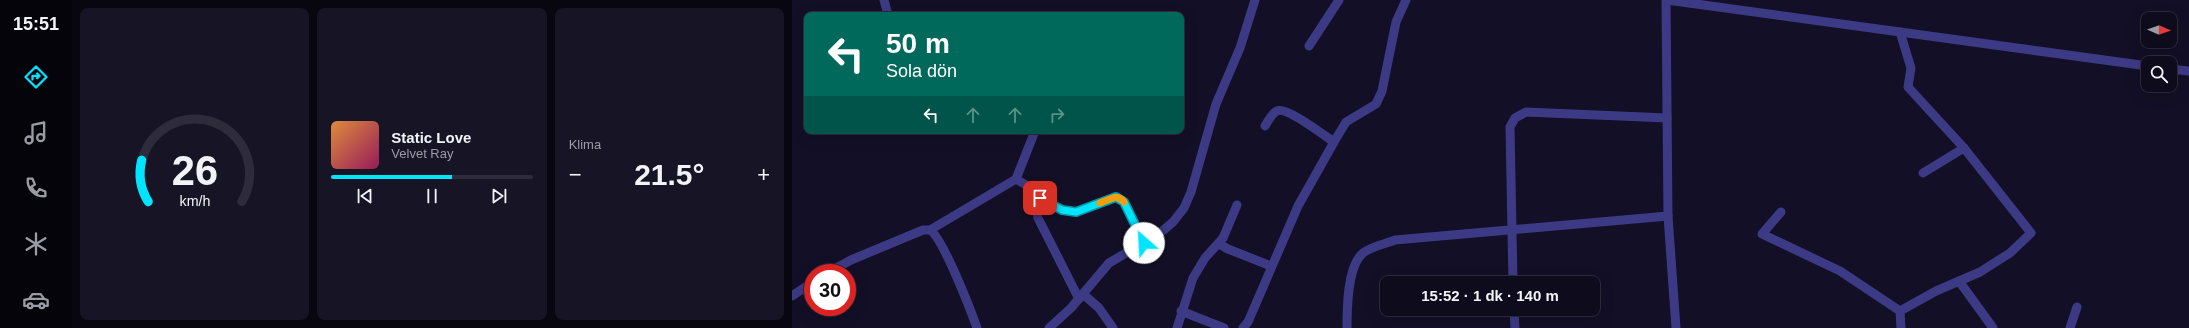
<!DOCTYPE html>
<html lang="tr">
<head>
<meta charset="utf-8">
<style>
	:root { --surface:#0e0b1c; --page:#171425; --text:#f1f3f6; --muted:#9b9ba3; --line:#2e2b3b; --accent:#00e5ff }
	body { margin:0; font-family:Helvetica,sans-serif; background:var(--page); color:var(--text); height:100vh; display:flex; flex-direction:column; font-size:15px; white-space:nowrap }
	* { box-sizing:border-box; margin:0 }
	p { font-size:13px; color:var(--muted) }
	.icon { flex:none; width:22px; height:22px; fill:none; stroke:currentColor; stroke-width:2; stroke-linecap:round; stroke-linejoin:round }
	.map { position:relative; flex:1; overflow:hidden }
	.panel { display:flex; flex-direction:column; gap:8px; padding:8px; background:#08060f; width:720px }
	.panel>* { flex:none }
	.banner { position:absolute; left:12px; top:12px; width:380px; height:122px; border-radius:8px; box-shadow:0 4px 16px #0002,0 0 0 1px var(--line); background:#00695c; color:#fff; overflow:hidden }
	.needle { width:26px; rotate:92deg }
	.buttons { position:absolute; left:1349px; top:12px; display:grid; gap:8px }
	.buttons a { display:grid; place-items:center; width:36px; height:36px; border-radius:8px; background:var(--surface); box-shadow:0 4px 16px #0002,0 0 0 1px var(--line); font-size:20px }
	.speed { position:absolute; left:12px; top:264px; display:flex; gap:8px; font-size:20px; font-weight:700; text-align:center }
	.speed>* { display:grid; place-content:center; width:52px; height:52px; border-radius:50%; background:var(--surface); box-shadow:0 4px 16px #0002,0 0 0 1px var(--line); line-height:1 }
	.speed .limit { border:6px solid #d22; background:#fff; color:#111 }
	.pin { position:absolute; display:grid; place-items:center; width:34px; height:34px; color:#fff; margin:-17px; border-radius:8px; box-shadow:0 2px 6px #0006 }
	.me { position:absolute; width:44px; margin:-22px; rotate:334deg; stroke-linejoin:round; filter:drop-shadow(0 0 3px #0008) }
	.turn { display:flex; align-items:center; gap:14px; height:84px; padding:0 16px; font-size:18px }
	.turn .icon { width:52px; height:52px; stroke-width:2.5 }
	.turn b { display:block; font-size:28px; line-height:34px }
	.lanes { display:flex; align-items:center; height:38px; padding:0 16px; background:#0003; justify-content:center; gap:20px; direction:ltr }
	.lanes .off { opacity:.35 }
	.big { font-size:30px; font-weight:700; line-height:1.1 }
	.panel .widget { flex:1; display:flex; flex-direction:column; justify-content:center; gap:6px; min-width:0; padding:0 14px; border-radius:8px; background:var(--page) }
	.panel .dial { align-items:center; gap:0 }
	.dial svg { height:104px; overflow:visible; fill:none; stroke:var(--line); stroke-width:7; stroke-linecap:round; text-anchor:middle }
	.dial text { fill:var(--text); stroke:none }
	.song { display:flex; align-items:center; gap:12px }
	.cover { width:48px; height:48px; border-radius:6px; background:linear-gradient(135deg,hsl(30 70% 55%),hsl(330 70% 35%)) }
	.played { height:4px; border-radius:2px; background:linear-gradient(90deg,var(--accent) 60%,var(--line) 60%) }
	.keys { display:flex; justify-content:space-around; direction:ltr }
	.heat { display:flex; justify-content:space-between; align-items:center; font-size:22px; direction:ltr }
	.panel .tiles { flex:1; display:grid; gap:8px; grid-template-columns:repeat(3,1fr) }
	.trip { position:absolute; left:588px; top:276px; width:220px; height:40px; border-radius:8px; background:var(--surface); box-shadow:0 4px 16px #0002,0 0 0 1px var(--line); font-weight:700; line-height:40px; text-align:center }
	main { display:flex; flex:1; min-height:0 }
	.tabs { display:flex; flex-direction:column; width:72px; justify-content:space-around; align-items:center; background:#06040b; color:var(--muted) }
	.tabs .icon { width:28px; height:28px }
	.tabs .active { color:var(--accent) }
	.tabs b { font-size:18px; color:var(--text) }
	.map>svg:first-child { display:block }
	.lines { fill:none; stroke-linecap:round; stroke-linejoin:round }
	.minor { stroke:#3d3a85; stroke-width:9 }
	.route-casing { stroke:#0095a6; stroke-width:10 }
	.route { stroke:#00e5ff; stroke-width:7 }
	.slow { stroke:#f59e0b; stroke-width:7 }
</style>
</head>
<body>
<main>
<nav class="tabs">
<b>15:51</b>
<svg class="icon active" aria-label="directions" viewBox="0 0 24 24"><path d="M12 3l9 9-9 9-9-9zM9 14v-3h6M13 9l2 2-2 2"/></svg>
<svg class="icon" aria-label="music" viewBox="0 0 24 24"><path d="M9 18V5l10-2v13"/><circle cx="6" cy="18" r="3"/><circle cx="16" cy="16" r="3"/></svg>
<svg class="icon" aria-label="phone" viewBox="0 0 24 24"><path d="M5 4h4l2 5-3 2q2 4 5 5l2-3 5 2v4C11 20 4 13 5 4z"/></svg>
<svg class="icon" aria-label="climate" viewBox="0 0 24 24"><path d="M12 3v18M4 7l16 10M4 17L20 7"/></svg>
<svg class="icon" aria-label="car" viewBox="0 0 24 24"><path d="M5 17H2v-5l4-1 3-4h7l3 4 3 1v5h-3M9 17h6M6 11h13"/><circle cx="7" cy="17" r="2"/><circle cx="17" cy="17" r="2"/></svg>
</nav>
<section class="panel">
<div class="tiles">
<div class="widget dial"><svg viewBox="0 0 100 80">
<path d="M14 69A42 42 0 1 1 86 69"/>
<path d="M14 69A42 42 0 0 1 9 37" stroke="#00e5ff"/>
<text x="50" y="56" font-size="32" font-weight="700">26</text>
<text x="50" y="72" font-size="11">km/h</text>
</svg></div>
<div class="widget">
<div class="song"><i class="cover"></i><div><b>Static Love</b><p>Velvet Ray</p></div></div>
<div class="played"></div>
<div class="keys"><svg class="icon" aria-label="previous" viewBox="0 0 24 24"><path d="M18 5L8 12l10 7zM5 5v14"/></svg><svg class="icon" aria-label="pause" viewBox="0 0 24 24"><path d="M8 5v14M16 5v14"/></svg><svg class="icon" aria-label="next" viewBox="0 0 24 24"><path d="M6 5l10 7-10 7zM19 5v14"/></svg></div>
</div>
<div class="widget"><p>Klima</p>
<div class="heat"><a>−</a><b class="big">21.5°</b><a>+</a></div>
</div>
</div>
</section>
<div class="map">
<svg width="1397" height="328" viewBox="0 0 1397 328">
	<rect width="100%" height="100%" fill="#130f26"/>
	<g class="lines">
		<g class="minor">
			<polyline points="92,0 96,15"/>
			<polyline points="874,0 876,216 884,328"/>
			<polyline points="875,0 1356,66"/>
			<polyline points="517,46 547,0"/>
			<polyline points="1378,69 1397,71"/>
			<path d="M473,126c3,-5 7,-13 12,-15 9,-5 48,25 57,31"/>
			<polyline points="1131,173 1172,148"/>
			<path d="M224,179l22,13c4,9 -3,17 0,26l41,81"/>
			<polyline points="248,198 270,210 284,212 324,197 332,202 352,243"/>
			<polyline points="989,212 970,234 1048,271 1108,311 1109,328"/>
			<polyline points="138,230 224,179 243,131"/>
			<polyline points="427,244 436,249 479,266"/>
			<path d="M35,273l24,-13 72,-30h7c13,8 41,81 47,98"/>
			<polyline points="1167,281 1201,328"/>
			<polyline points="721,283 718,127 723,118 734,112 875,118"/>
			<polyline points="291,294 307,308 321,328"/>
			<polyline points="0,296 21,282"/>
			<polyline points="722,309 723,328"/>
			<polyline points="389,311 432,328"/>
			<polyline points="1108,311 1144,291 1188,272 1218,253 1239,233 1172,148 1116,87 1119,68 1108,32"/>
			<polyline points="257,328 279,308 317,263 368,233 381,222 392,208 399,192 424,104 448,48 463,0"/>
			<polyline points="385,328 401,278 413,258 431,238 445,205"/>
			<polyline points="451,328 456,322 506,206 542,142 554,122 584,104 590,91 604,22 614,0"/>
			<path d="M555,328c0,-19 0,-62 16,-75 9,-7 22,-9 32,-13l273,-24"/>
			<polyline points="1278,328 1285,307"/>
		</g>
	</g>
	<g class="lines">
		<g class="route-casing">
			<polyline id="route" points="248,198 270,210 284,212 324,197 332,202 352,243"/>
		</g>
		<use href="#route" class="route"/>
		<path class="slow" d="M308,203c8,-3 18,-10 24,-1"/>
	</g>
</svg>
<div class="buttons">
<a><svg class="needle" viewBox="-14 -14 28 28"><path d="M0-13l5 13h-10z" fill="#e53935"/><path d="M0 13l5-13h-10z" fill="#9b9ba3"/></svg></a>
<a><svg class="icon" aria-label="search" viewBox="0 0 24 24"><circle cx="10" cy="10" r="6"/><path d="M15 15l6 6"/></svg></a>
</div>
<div class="speed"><div class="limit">30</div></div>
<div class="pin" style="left:248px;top:198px;background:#d93025"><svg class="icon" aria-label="arrive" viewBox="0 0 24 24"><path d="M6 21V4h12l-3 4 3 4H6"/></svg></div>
<svg class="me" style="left:352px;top:243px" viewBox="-20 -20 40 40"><circle r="19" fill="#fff"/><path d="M0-13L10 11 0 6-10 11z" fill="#00e5ff"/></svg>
<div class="trip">15:52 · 1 dk · 140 m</div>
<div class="banner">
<div class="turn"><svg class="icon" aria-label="left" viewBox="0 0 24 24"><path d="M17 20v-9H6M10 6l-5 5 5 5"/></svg><div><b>50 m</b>Sola dön</div></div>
<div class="lanes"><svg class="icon" aria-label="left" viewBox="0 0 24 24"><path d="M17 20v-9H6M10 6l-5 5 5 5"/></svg><svg class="icon off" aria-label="ahead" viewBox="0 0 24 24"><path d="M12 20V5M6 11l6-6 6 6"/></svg><svg class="icon off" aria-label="ahead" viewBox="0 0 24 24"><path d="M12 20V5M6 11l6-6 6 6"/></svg><svg class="icon off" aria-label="right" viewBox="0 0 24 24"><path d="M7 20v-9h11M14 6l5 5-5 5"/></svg></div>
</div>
</div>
</main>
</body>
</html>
